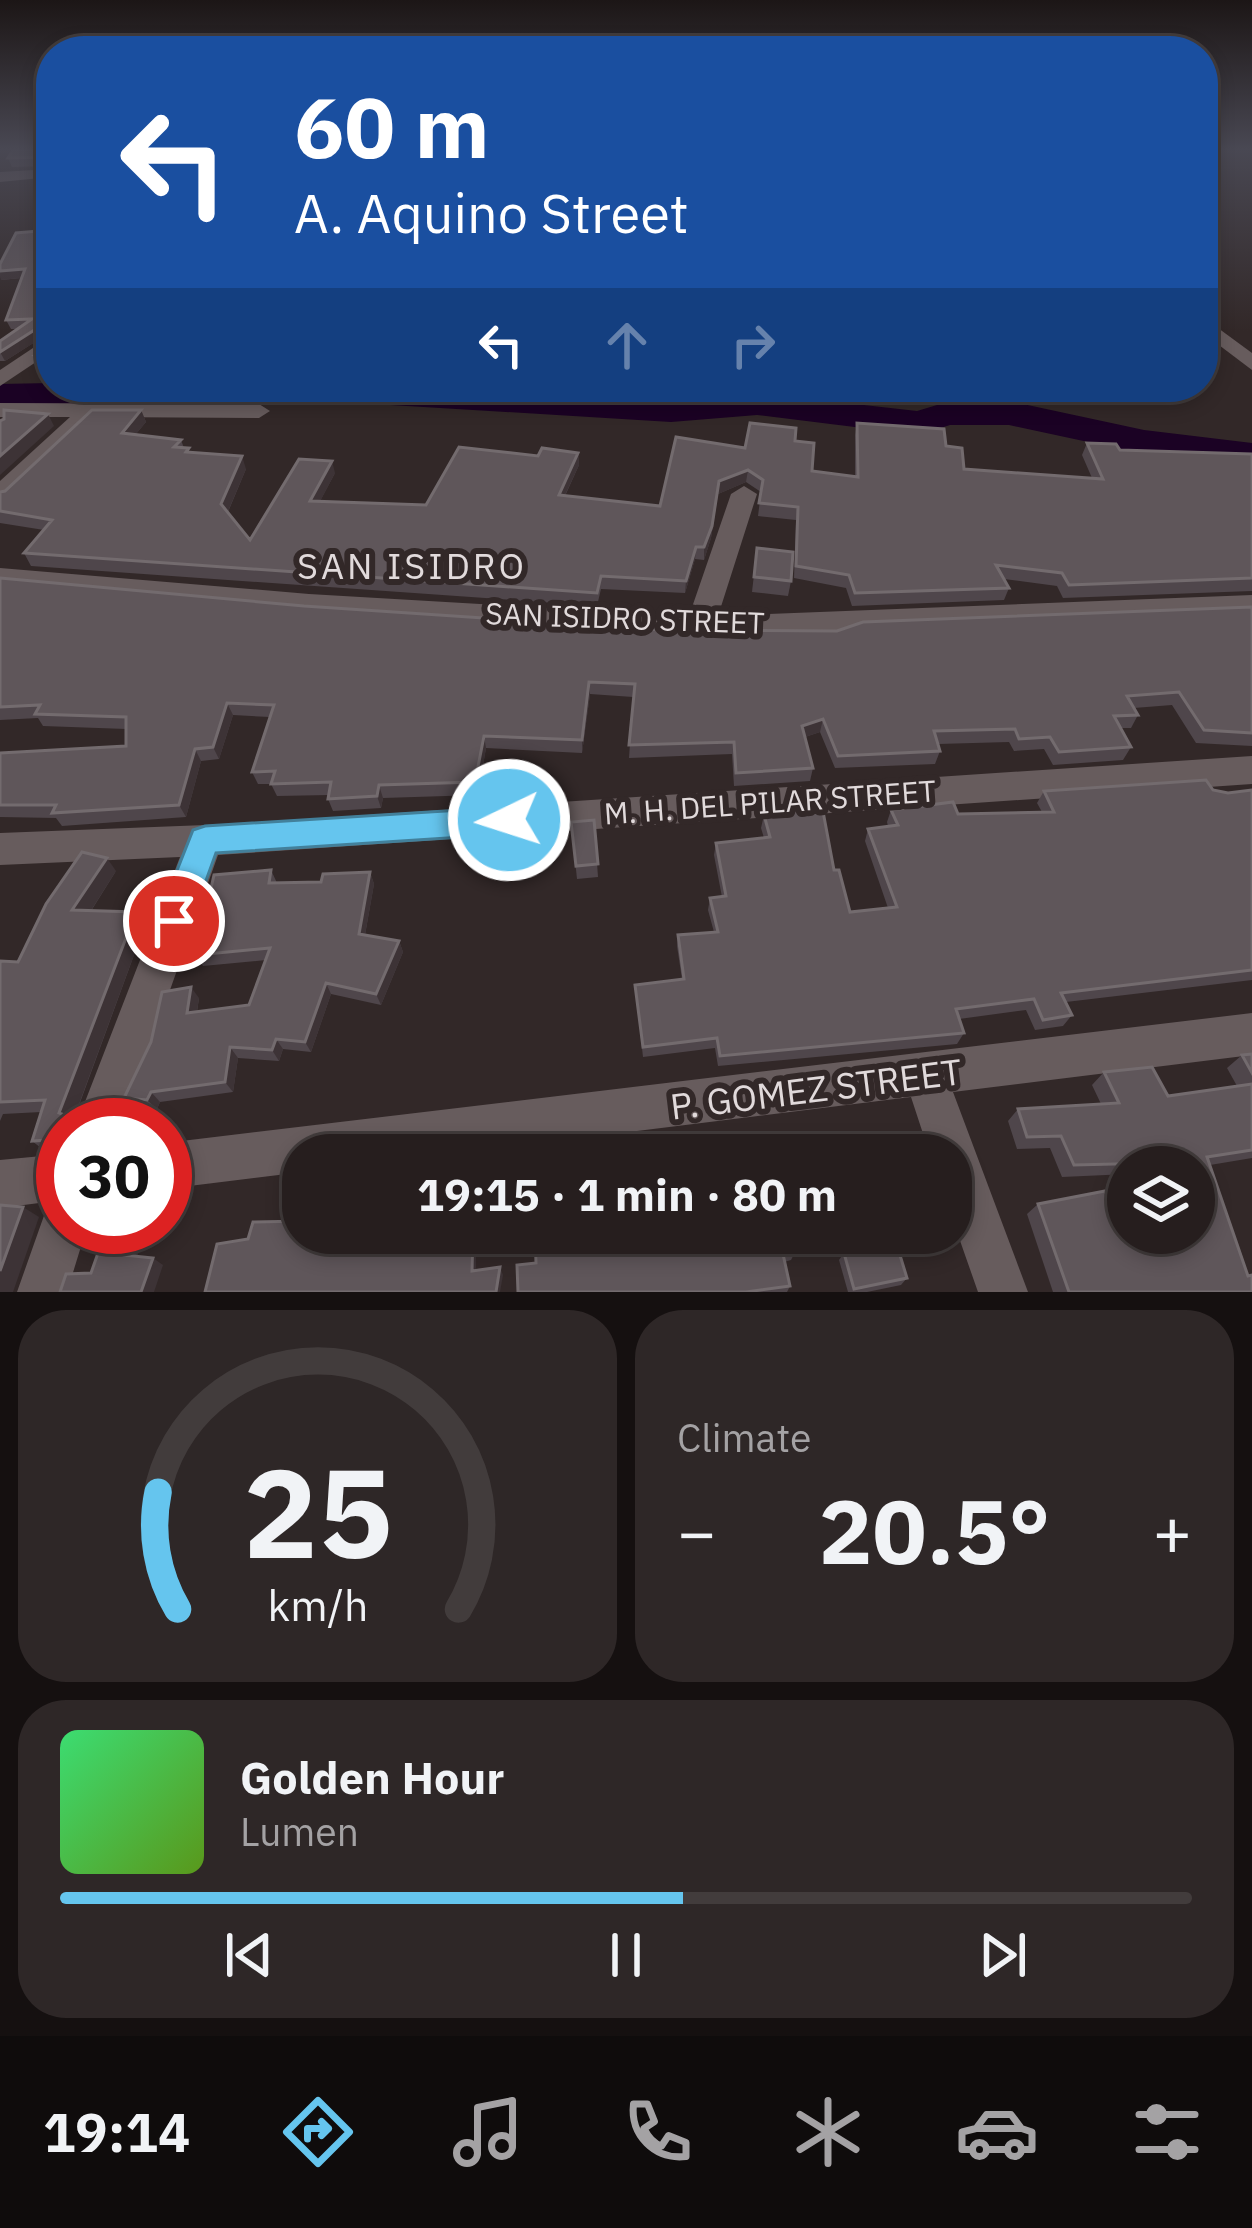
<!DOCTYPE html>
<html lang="en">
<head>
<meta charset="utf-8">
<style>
	:root { --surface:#261e1e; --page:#2e2727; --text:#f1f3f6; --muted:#a4a2a4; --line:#423c3c; --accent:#65c5ee }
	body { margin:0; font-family:"IBM Plex Sans",sans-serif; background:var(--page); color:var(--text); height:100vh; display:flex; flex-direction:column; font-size:45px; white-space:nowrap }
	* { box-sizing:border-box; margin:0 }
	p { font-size:39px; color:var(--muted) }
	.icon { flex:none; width:66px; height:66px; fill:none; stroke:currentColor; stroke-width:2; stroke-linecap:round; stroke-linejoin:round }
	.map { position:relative; height:1292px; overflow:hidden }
	.details { display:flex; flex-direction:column; gap:18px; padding:18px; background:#151010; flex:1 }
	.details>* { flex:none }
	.banner { position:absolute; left:36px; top:36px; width:1182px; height:366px; border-radius:48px; box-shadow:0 6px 18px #0003,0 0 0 3px var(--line); background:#1a4fa0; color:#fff; overflow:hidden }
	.controls { position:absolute; left:1107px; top:1146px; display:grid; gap:24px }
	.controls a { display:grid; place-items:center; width:108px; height:108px; border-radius:50%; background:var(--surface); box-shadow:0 6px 18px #0003,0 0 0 3px var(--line); font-size:60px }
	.speed { position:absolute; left:36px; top:1098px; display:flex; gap:24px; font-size:60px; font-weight:700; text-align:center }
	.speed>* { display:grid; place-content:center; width:156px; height:156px; border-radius:50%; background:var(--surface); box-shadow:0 6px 18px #0003,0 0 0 3px var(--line); line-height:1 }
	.speed .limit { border:18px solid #d22; background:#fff; color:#111 }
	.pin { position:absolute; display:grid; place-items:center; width:102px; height:102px; color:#fff; margin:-51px; border:6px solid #fff; border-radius:50%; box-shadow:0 3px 12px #0007 }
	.me { position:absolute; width:132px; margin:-66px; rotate:266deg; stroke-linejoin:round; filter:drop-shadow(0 0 9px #0008) }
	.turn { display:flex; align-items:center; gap:42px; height:252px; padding:0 60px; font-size:54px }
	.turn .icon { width:156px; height:156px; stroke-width:2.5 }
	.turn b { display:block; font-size:84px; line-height:102px }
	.lanes { display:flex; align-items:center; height:114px; padding:0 60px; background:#0003; justify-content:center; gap:60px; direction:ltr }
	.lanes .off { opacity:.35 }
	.big { font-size:90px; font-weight:800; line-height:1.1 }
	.details .widget { flex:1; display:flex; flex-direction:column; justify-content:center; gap:18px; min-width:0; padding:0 42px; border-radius:48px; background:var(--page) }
	.details .dial { align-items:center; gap:0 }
	.dial svg { height:312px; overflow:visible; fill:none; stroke:var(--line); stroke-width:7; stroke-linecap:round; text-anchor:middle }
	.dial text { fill:var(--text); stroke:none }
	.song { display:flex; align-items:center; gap:36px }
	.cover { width:144px; height:144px; border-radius:18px; background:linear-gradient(135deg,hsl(140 70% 55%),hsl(90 70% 35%)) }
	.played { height:12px; border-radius:6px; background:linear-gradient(90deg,var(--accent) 55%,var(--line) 55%) }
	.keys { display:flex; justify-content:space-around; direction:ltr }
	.heat { display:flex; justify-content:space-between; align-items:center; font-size:66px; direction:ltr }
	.details .tiles { flex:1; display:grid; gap:18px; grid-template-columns:1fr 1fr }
	.widget:last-child { grid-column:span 2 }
	.trip { position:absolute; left:282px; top:1134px; width:690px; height:120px; border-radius:48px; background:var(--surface); box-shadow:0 6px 18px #0003,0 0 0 3px var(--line); font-weight:800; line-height:120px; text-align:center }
	.tab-bar { display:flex; height:192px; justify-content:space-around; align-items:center; background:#0f0c0c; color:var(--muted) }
	.tab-bar .icon { width:84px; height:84px }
	.tab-bar .current { color:var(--accent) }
	.tab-bar b { font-size:54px; color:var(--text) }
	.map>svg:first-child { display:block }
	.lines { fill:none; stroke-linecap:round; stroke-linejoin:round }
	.river { fill:#1b0224; fill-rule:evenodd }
	.minor { fill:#675c5d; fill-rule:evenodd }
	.wall { fill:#4f464b }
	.shaded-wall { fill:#3d3336 }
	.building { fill:#5f565a; stroke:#736b6e; stroke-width:3 }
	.route { fill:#65c5ee; stroke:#42809b; stroke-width:3 }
	.labels { text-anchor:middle; stroke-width:12; stroke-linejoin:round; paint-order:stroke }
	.street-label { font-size:30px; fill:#e1dadb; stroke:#322828 }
	.quarter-label { font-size:36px; letter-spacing:3px; fill:#e1dadb; stroke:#322828 }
	.near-street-label { font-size:36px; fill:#e1dadb; stroke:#322828 }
</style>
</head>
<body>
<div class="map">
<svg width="1252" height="1292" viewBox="0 0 1252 1292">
	<rect width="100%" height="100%" fill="#322828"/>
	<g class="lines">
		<polygon class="river" points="51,383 51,387 461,387 671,400 757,393 917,411 947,402 1009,401 1144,430 1252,443 1252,467 1144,454 1009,425 950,425 919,435 757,415 671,422 308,400 0,406 0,384"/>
		<g class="minor">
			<polygon points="51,169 51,177 0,182 0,172"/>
			<polygon points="1203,317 1252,353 1252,370 1203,333"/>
			<polygon points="51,336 51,352 0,386 0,370"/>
			<polygon points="0,403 259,404 270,411 259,418 96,417 9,500 0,503 0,481 70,417 0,417"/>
			<polygon points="744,486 757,494 718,616 1252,595 1252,615 700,637 309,614 0,586 0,568 309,594 689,616 731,494"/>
			<polygon points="1252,756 1252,784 218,855 122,1125 76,1125 180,857 0,865 0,833 231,824"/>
			<polygon points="1252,1013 1252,1055 953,1092 1028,1292 978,1292 951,1215 951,1155 930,1155 911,1097 443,1155 303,1155 303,1172 165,1189 165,1143"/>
			<polygon points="63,1154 63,1200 0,1208 0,1160"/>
			<polygon points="63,1203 63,1227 87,1227 67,1292 17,1292 46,1210"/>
		</g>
	</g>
	<g class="wall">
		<polygon points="51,150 51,166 12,167 8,158"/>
		<polygon points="49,201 51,201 51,342 49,333 5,361 0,361 0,341 17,329 11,329 6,320 21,278 1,280 0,271 6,270 0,271 0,264 16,233 51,230"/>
		<polygon points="51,343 46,366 40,365 35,355"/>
		<polygon points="141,410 146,422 135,435 181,440 184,448 191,453 246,469 228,512 250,540 335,473 320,501 426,505 538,456 578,453 579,465 565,496 660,506 745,448 795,441 812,471 855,477 855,435 857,423 946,446 964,469 1092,478 1082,455 1087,443 1120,450 1252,454 1252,591 1063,598 1057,586 1004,579 1009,588 1004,600 852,606 846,588 794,578 796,520 758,516 761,492 746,482 718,494 711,538 704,560 695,559 685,593 601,589 597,606 31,566 24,553 44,530 0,523 0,492 5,491"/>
		<polygon points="757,548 791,581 788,596 752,592"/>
		<polygon points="0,578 304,606 664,630 837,631 1252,607 1252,746 1196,743 1172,705 1134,708 1138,715 1131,728 1120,728 1131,747 1123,760 1053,765 1044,749 1014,751 1009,742 938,744 940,751 935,764 835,768 820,732 805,737 813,768 810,781 734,786 732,754 629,758 633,697 590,694 582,753 486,748 478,795 383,798 381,808 333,811 328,799 329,795 277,796 271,784 258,784 252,772 270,717 233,715 219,759 201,761 186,817 62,826 56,818 0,817 0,753 126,746 126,729 43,726 38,718 0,720"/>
		<polygon points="1213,790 1228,793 1252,790 1252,980 1066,1002 1072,1015 1063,1026 1035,1030 1026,1010 959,1019 964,1033 957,1044 718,1066 715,1048 643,1057 635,985 682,979 677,946 678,935 714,932 708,910 710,898 722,897 714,855 716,843 764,838 761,828 764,815 834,870 850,912 888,908 865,841 868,829 888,826 887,822 891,810 958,814 1042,812 1037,803 1044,791"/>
		<polygon points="594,820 598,877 577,879 571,822"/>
		<polygon points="271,870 277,883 321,882 370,872 374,884 365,935 399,941 403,952 381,1005 331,994 311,1052 283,1049 279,1061 238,1058 233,1092 160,1102 157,1109 134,1107 124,1098 199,998 197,1012 249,1005 266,960 203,966 196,955"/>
		<polygon points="116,871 91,911 145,925 74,1119 81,1125 63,1125 63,1150 45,1151 32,1141 41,1112 3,1114 0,1121 0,963 18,962"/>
		<polygon points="1252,1054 1252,1158 1210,1165 1252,1292 1053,1292 1027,1214 1038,1204 1116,1215 1194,1233 1194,1167 1128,1167 1128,1174 1062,1177 1050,1148 1017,1149 1008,1121 1018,1109 1101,1104 1092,1085 1104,1072 1168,1096 1237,1086 1227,1068 1242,1055"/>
		<polygon points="859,1233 930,1233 931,1234 924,1242 897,1246 907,1278 901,1285 867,1292 848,1292 839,1260 844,1253 863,1249"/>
		<polygon points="795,1252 791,1260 784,1262 790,1286 787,1292 518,1292"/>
	</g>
	<g class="shaded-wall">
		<polygon points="25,269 29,277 1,280 0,271"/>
		<polygon points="47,322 51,332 5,361 0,352"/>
		<polygon points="51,349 51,362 46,366 42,356"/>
		<polygon points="141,410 146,422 127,445 122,433"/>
		<polygon points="48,414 54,426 0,475 0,456"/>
		<polygon points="578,453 579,465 559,508 559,495"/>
		<polygon points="242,456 246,469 226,516 221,504"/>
		<polygon points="332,461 335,473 314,513 310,501"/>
		<polygon points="748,470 746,482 718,494 711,538 704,560 704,547 719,481"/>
		<polygon points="696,547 695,559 685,593 686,581"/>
		<polygon points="589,682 590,694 582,753 582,740"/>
		<polygon points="227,703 233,715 219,759 213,747"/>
		<polygon points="823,719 820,732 799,739 802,726"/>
		<polygon points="484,736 486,748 478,795 475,782"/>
		<polygon points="195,749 201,761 186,817 179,805"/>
		<polygon points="379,785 383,798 381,808 377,796"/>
		<polygon points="107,858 116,871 83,923 72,910"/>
		<polygon points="370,872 374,884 363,946 359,934"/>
		<polygon points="136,912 145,925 72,1123 59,1113"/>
		<polygon points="399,941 403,952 381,1005 376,994"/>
		<polygon points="326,983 331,994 311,1052 305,1042"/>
		<polygon points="191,987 199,998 195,1024 187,1013"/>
		<polygon points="276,1039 283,1049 279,1061 272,1050"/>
		<polygon points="230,1047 238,1058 233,1092 225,1082"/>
		<polygon points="151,1092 160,1102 157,1109 147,1100"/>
		<polygon points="23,1207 39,1217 13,1292 0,1292 0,1271"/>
		<polygon points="473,1233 476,1233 476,1278 472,1271"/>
		<polygon points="131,1237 141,1245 135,1263 124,1255"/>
		<polygon points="153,1258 163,1265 154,1292 141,1292"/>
		<polygon points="500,1267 503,1275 500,1292 496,1292"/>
	</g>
	<g class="building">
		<polygon points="13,150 51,150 51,157 8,158"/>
		<polygon points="49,201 51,201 51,342 47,322 0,352 0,341 32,319 6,320 25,269 0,271 0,264 16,233 51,230"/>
		<polygon points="51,343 51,349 42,356 35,355"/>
		<polygon points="4,410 48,414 0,456 0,421 4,419"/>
		<polygon points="92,410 141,410 122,433 181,440 174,447 189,448 186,452 242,456 221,504 250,540 299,459 332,461 310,501 426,505 459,447 538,456 542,448 578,453 559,495 660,506 676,437 745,448 750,423 796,428 795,441 814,443 812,471 858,477 857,423 944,429 946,446 962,448 964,469 1103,479 1087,443 1116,444 1120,450 1252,454 1252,578 1069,585 1062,573 996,565 1009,588 855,593 849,575 796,566 798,507 759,503 763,480 748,470 719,481 712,526 704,547 696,547 686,581 601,576 597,593 24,553 52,520 0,511 0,492 5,491"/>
		<polygon points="757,548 793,552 791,581 754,577"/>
		<polygon points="0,578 304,606 664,630 837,631 863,622 1252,607 1252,733 1204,730 1179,692 1127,696 1138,715 1114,716 1131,747 1059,752 1050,737 1019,739 1015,729 934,731 940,751 838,756 823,719 802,726 813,768 736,773 734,742 629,745 635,684 589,682 582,740 484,736 475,782 379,785 377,796 328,799 331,782 271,784 275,771 252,772 274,705 227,703 213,747 195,749 179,805 52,813 56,805 0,805 0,753 126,746 126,717 35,714 40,705 0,707"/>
		<polygon points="1206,780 1213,790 1228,793 1252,790 1252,970 1061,993 1072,1015 1043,1020 1034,999 956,1009 964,1033 720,1056 717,1038 643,1047 635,985 684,979 678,935 718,932 710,898 726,896 716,843 770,837 764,815 774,809 822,806 834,870 839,870 850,912 897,907 868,829 898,825 891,810 953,802 958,814 1054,812 1044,791"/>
		<polygon points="594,820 598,864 576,866 571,822"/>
		<polygon points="82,852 107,858 72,910 136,912 59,1113 74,1119 73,1125 63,1125 63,1139 32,1141 45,1100 0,1102 0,963 1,961 18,962 46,904"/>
		<polygon points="271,870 269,883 321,882 323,874 370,872 359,934 399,941 376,994 326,983 305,1042 276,1039 272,1050 230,1047 225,1082 151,1092 147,1100 124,1098 151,1042 162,992 191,987 187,1013 249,1005 270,948 196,955 214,875"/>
		<polygon points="1252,1054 1252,1073 1242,1055"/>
		<polygon points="1152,1067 1168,1096 1252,1084 1252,1150 1207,1157 1248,1276 1252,1275 1252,1292 1069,1292 1038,1204 1105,1191 1116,1215 1128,1217 1128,1233 1194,1233 1194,1167 1156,1167 1155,1163 1074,1165 1061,1136 1027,1137 1018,1109 1119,1103 1104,1072"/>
		<polygon points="0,1205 23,1207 0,1271"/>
		<polygon points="303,1221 303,1233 473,1233 472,1271 500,1267 496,1292 205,1292 217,1244 248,1239 253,1222"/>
		<polygon points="535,1233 790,1233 795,1252 783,1254 790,1286 746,1292 518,1292 517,1265 536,1263"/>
		<polygon points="867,1233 930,1233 931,1234 895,1239 907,1278 854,1289 844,1253 871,1247"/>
		<polygon points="104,1236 131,1237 124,1255 153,1258 141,1292 60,1292 66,1274 91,1273"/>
	</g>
	<linearGradient id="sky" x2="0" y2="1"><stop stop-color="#1c1616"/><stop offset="0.45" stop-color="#494853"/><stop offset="1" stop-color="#494853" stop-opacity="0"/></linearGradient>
	<rect width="1252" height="331" fill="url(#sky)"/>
	<polygon class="route" points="509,807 521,811 525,820 521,830 509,834 216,853 187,933 174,937 162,933 157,921 193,830 205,826"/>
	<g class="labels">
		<g class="street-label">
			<text transform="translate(625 619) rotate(2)" y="10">SAN ISIDRO STREET</text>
			<text transform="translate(770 803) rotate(-4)" y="10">M. H. DEL PILAR STREET</text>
		</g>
		<g class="quarter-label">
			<text x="412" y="579">SAN ISIDRO</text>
		</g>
		<g class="near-street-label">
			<text transform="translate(816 1089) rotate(-7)" y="13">P. GOMEZ STREET</text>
		</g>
	</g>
</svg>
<div class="controls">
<a><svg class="icon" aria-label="layers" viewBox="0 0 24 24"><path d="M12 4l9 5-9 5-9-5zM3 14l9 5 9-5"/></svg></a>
</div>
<div class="speed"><div class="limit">30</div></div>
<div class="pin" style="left:174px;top:921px;background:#d93025"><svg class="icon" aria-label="arrive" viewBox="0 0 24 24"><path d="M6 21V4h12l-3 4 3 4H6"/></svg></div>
<svg class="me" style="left:509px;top:820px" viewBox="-20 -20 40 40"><circle r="17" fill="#65c5ee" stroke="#fff" stroke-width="3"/><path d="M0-11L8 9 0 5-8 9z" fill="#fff"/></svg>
<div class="trip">19:15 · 1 min · 80 m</div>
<div class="banner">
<div class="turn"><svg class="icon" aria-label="left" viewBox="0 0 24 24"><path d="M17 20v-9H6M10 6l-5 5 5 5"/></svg><div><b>60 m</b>A. Aquino Street</div></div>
<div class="lanes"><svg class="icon" aria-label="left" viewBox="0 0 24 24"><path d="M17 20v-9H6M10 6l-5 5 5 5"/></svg><svg class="icon off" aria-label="ahead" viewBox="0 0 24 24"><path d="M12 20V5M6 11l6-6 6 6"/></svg><svg class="icon off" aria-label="right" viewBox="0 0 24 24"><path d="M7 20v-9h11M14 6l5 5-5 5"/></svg></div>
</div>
</div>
<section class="details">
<div class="tiles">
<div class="widget dial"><svg viewBox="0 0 100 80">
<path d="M14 69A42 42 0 1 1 86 69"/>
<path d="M14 69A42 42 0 0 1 9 39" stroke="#65c5ee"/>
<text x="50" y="56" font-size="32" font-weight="700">25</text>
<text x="50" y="72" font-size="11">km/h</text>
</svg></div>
<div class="widget"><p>Climate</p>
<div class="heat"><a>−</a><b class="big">20.5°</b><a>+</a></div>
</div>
<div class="widget">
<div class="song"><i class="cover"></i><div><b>Golden Hour</b><p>Lumen</p></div></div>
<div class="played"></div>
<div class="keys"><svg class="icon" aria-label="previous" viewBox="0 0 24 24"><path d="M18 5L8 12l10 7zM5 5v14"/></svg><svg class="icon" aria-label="pause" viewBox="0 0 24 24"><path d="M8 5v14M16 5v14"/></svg><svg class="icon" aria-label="next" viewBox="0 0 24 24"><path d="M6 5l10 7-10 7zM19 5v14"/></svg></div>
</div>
</div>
</section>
<nav class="tab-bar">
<b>19:14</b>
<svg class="icon current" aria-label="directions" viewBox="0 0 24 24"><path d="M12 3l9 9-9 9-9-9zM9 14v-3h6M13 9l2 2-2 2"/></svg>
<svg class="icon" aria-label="music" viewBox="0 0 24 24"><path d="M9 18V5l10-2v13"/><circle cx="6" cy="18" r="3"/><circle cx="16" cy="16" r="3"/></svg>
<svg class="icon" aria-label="phone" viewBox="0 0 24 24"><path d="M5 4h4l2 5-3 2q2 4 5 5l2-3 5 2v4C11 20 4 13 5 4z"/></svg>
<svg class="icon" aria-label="climate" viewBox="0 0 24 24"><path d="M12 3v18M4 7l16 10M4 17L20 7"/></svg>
<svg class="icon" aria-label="car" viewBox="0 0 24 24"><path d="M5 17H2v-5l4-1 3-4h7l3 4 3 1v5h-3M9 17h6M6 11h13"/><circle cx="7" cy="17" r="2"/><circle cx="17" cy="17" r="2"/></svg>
<svg class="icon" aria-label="filters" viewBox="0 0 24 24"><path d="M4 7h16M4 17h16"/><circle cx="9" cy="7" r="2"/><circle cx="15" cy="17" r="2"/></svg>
</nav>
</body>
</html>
